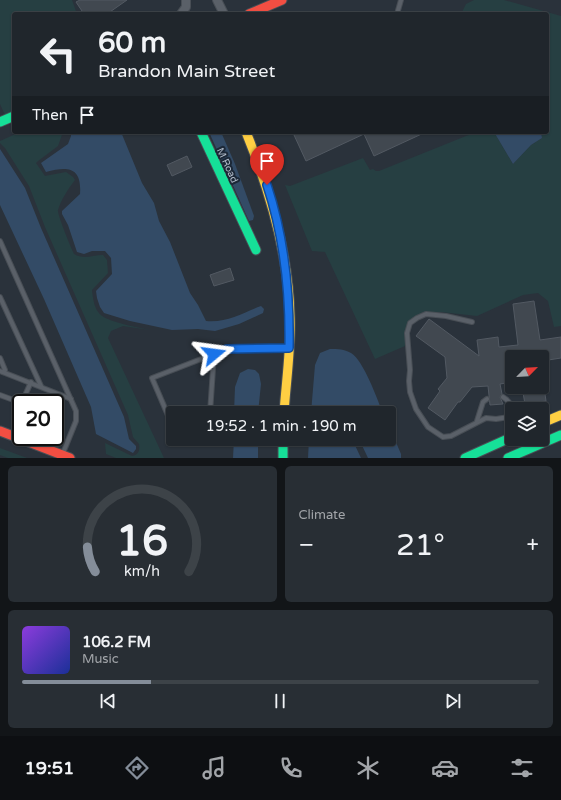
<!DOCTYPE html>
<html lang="en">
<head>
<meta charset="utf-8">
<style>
	:root { --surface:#20262c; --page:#282e34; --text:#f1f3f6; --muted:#a2a5a9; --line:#3d4348; --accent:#848d99 }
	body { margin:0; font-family:"Varela Round",sans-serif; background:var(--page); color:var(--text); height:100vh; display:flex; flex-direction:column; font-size:15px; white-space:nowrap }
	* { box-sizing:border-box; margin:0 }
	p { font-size:13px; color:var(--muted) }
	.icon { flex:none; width:22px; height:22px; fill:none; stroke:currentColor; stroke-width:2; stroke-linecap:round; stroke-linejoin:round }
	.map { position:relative; height:458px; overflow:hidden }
	.details { display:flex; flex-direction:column; gap:8px; padding:8px; background:#121518; flex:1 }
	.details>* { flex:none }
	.guide { position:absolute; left:12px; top:12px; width:537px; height:122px; border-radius:4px; box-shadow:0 1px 3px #0004,0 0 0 1px var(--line); background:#20262c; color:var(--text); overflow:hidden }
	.needle { width:26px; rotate:66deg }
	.tools { position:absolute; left:505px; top:350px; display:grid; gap:8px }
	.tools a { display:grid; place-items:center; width:44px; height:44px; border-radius:4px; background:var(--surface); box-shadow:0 1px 3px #0004,0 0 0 1px var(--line); font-size:20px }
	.speed { position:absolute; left:12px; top:394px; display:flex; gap:8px; font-size:20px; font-weight:700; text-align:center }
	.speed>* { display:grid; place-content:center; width:52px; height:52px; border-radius:50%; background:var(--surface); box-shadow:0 1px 3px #0004,0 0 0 1px var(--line); line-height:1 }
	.speed .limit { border:2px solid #111; border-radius:6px; background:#fff; color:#111 }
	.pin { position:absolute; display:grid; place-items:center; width:34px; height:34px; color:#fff; margin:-41px -17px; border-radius:50% 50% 50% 0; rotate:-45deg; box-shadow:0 0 4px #0007 }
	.pin .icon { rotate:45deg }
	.me { position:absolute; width:44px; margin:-22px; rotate:74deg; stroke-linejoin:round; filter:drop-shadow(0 0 3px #0008) }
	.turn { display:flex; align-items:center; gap:14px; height:84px; padding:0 20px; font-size:18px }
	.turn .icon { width:52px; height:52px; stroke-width:2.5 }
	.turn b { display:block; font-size:28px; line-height:34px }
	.then { display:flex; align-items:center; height:38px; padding:0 20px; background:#0003; gap:8px; font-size:15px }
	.big { font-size:30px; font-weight:600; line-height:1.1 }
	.details .widget { flex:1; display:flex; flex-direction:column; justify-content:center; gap:6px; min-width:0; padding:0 14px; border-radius:6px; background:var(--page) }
	.details .dial { align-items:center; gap:0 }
	.dial svg { height:104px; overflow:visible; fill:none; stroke:var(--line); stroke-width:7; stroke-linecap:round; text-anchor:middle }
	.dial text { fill:var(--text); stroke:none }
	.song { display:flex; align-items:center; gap:12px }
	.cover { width:48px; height:48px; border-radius:6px; background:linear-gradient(135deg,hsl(270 70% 55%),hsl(230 70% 35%)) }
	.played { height:4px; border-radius:2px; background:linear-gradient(90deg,var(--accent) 25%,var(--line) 25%) }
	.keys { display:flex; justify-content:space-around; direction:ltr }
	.heat { display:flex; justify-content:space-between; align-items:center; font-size:22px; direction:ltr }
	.details .tiles { flex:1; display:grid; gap:8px; grid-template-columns:1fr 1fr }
	.widget:last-child { grid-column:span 2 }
	.trip { position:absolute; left:166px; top:406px; width:230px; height:40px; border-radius:4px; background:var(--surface); box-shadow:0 1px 3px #0004,0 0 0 1px var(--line); font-weight:600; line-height:40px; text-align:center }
	.dock { display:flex; height:64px; justify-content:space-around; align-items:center; background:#0d0f12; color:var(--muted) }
	.dock .icon { width:28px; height:28px }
	.dock .current { color:var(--accent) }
	.dock b { font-size:18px; color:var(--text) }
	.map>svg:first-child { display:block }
	.green { fill:#263f42 }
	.water { fill:#334b66 }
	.building { fill:#414850; stroke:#525962 }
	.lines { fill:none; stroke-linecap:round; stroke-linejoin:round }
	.lane-casing { stroke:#484e55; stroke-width:6 }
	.street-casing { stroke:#484e55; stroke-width:10 }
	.fast-casing { stroke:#484e55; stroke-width:11 }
	.slow-casing { stroke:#484e55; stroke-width:11 }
	.jam-casing { stroke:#484e55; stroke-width:11 }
	.lane { stroke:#5a6068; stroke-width:4 }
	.street { stroke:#5a6068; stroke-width:8 }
	.fast { stroke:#16e098; stroke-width:9 }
	.slow { stroke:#ffcf43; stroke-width:9 }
	.jam { stroke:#f24e42; stroke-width:9 }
	.route-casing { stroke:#114b97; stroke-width:10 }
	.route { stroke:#1a73e8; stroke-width:7 }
	.labels { text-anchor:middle; stroke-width:4; stroke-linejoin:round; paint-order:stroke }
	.street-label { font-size:10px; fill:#b4becc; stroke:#1c2837 }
</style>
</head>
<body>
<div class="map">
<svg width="561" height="458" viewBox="0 0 561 458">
	<rect width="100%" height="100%" fill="#2a323b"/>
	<g class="green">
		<polygon points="0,0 72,0 77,14 14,14 14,111 5,115 0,104"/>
		<polygon points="474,0 504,0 561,16 561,326 554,327 548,301 538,293 523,295 477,316 441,312 426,315 409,323 405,346 375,359 325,252 312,251 285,185 290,186 363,158 370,170 373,169 376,171 379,171 476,132 494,132 513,164 531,145 542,138 541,132 547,132 547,14 461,14 466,4"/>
		<path d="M20,132h43l-5,14 -20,15 -2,2 9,13 21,-4 7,5 2,3c-7,9 -14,20 -17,30 -1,4 13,38 16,44 10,6 18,1 29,1l4,5 1,13 -16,17c1,9 2,20 10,26 8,6 37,12 48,14l-27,-4 -12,5 -3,7 56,120h-48l-10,-4 -1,-11 27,13c7,-1 8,-6 7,-12l-6,-7 -5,-22 -83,-188 -16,-41 -24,-38 -5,-5v-2z"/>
		<polygon points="0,448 27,458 8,458 0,455"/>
	</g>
	<g class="water">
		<path d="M71,132h50l21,51 12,20 5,18 11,21 20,51 8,12 8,16c21,2 36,-8 55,-15l3,3 -1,4 -24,11 -24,7 -17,-2 -26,1 -42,-9 -26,-8 -4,-6 -3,-9 -1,-7 16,-17 -1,-16 -6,-7h-13l-8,3 -7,-2 -9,-27 -6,-11v-3l18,-17c2,-27 -12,-28 -34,-22l-5,-9 27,-19 3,-8z"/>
		<polygon points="209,132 221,132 235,164 254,216 253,220 249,221"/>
		<polygon points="494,132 541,132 542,138 531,145 513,164"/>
		<polygon points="0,149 25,188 41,228 124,417 129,439 136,446 136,449 133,453 96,434 91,407 44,299 0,205"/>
		<path d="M330,349c8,0 14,0 21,4 13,8 26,46 32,60h-35l-4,-7 -6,1 2,6h-29l4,-48 5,-12z"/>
		<polygon points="248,369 255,370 259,374 261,384 258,413 234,413 235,387 240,373"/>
		<polygon points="389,426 401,454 401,458 368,458 359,439 389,439"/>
		<polygon points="234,439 258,439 258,458 233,458"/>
		<polygon points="309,439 352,439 361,458 308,458"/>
	</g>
	<g class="building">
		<polygon points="80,0 127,0 107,14 84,14 76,2"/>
		<polygon points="302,132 426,132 374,156 364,134 306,161 294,135"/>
		<polygon points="187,156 192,167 172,176 167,165"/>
		<polygon points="230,268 234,280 214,286 210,275"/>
		<polygon points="534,301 540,340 561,337 561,358 542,361 542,357 512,357 512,369 505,370 506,383 500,384 502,394 500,397 503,404 490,405 488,386 472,387 460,402 458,402 445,420 428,408 440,391 438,389 447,378 445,357 416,336 429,319 479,356 477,340 498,337 499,347 518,345 513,304"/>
		<polygon points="522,387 544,387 546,401 525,404"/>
	</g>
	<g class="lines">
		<g class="lane-casing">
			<g id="lane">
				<polyline points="397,14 401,0"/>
				<polyline points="0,241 76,411 76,421 63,453"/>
				<polyline points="0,297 41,386"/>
				<polyline points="472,322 446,316 426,314 417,318 410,323 407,333 410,370 409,381 410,392 416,409 428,427 443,437 451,436 486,418 496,419 509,417 512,425"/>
				<polyline points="0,358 5,370 3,372"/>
				<polyline points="0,371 71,399"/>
				<polyline points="0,395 19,402 23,400 31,382"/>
				<path d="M503,397c8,5 10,12 6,20"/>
				<polyline points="210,413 214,354"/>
				<polyline points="477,421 483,402 487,399"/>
				<polyline points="173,427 152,378 227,349 288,348"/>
			</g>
		</g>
		<g class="street-casing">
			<g id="street">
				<polyline points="217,0 224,14"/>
				<polyline points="181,14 186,7 186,0"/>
			</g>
		</g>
		<g class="fast-casing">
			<g id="fast">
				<polyline points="0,122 14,116"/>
				<polyline points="201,132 256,250"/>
				<polyline points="283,439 283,458"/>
				<polyline points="465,458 512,437"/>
				<polyline points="508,458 561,435"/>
			</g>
		</g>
		<g class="slow-casing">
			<g id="slow">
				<path d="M246,132c24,59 43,122 44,186 1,32 -4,64 -6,95"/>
				<polyline points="542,423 561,415"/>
			</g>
		</g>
		<g class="jam-casing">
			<g id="jam">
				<polyline points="249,14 282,0"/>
				<polyline points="0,431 70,458"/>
			</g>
		</g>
		<use href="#lane" class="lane"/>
		<use href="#street" class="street"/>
		<use href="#fast" class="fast"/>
		<use href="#slow" class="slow"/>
		<use href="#jam" class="jam"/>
	</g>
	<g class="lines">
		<g class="route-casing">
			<path id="route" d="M214,354l13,-5 62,-1c1,-55 -4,-109 -22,-163"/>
		</g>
		<use href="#route" class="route"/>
	</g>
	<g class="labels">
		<g class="street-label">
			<text transform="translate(228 165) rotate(65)" y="4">M Road</text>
		</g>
	</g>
</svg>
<div class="tools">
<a><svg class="needle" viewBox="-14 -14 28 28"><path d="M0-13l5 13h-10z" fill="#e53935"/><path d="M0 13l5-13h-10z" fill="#a2a5a9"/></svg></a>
<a><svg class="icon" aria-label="layers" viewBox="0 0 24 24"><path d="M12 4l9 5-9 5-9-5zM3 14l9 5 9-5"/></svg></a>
</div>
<div class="speed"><div class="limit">20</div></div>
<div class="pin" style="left:267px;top:185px;background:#d93025"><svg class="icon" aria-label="arrive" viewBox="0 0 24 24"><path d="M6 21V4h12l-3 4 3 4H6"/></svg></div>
<svg class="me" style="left:214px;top:354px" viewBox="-20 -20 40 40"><path d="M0-17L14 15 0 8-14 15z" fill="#1a73e8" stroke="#fff" stroke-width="4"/></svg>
<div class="trip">19:52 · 1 min · 190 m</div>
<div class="guide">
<div class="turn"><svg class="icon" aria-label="left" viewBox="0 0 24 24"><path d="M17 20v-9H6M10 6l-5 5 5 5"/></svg><div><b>60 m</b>Brandon Main Street</div></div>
<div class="then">Then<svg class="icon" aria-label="arrive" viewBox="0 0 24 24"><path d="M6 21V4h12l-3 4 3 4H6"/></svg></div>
</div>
</div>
<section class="details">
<div class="tiles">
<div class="widget dial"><svg viewBox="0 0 100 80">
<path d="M14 69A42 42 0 1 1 86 69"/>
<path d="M14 69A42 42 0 0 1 8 50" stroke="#848d99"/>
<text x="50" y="56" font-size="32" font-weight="700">16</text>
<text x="50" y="72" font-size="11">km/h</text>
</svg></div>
<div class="widget"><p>Climate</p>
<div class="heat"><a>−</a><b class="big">21°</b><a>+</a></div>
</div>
<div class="widget">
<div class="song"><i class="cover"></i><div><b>106.2 FM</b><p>Music</p></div></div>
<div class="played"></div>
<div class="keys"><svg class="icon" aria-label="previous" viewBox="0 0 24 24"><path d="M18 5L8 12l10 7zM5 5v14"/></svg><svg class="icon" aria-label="pause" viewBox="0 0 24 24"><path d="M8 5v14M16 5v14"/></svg><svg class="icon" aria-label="next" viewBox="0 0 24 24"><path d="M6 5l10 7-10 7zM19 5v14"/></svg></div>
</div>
</div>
</section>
<nav class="dock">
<b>19:51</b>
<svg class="icon current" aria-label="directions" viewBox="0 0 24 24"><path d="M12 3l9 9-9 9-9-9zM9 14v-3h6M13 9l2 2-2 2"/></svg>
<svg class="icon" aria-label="music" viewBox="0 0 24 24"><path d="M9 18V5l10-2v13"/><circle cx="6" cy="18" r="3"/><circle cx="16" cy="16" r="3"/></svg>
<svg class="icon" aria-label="phone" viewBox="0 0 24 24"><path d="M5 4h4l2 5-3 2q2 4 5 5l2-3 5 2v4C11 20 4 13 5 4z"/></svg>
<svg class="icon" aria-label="climate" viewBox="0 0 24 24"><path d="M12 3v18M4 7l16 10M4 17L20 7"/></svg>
<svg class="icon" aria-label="car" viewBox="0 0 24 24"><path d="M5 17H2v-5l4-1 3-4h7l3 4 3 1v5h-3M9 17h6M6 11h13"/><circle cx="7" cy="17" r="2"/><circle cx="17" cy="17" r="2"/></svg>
<svg class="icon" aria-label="filters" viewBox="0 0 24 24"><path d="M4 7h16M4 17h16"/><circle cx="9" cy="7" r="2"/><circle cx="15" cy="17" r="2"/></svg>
</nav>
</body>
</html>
